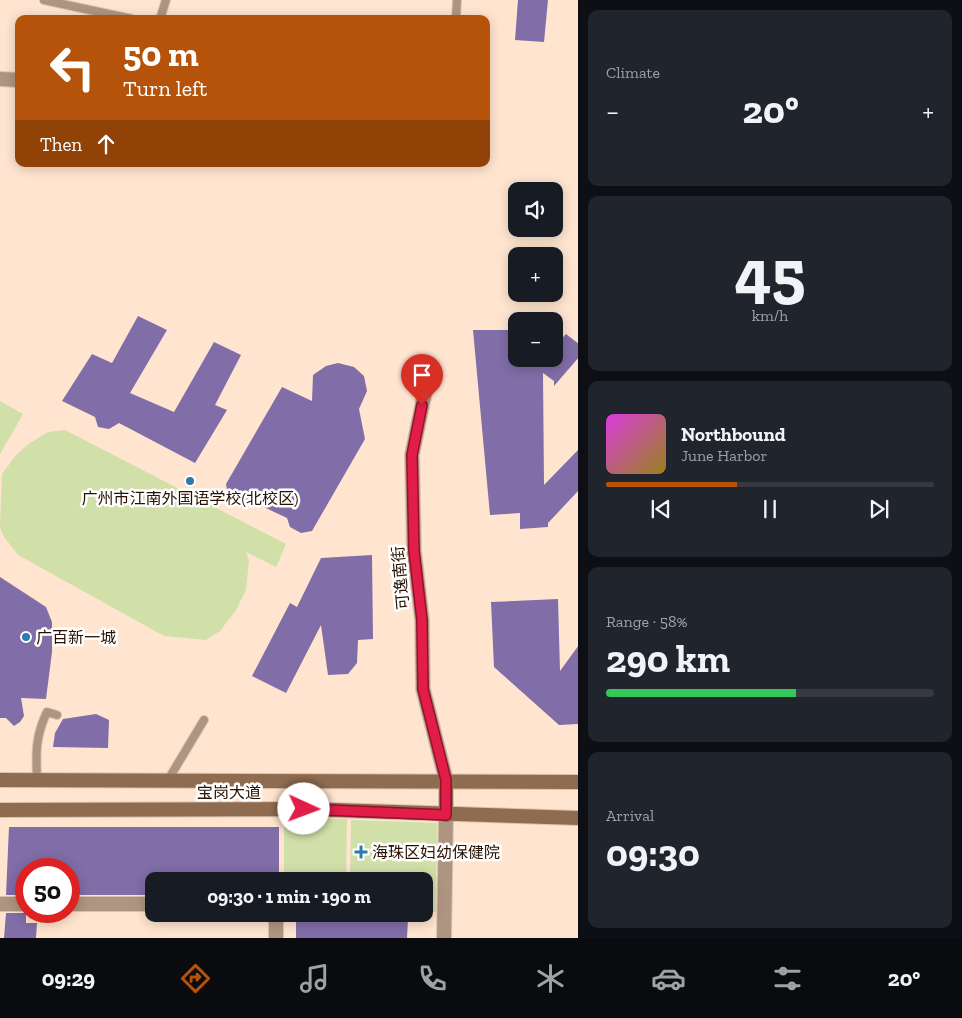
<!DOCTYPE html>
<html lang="en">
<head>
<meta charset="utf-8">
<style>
	:root { --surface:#171b24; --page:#20242c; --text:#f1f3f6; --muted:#9ea1a6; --line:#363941; --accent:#b45309 }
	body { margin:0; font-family:"Zilla Slab","Noto Sans SC",serif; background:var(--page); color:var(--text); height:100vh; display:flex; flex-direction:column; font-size:19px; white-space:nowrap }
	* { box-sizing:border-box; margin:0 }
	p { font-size:16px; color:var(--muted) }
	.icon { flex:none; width:28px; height:28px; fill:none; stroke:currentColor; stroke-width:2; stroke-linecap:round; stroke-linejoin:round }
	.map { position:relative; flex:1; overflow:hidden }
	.details { display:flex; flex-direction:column; gap:10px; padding:10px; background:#0d0f14; width:384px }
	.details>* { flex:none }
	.hud { position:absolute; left:15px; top:15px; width:475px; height:152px; border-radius:10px; box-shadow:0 2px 12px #0003; background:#b45309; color:#fff; overflow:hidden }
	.buttons { position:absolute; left:508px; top:182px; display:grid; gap:10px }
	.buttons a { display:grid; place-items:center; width:55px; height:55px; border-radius:10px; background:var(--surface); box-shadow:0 2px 12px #0003; font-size:25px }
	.speed { position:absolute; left:15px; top:858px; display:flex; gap:10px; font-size:25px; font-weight:700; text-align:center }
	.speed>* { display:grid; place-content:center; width:65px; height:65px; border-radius:50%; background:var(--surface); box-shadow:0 2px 12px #0003; line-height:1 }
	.speed .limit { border:8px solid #d22; background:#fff; color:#111 }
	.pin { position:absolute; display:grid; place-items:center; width:42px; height:42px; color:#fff; margin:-51px -21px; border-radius:50% 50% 50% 0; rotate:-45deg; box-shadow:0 0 5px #0007 }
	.pin .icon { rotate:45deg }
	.me { position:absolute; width:55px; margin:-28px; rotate:92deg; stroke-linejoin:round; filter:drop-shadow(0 0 4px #0008) }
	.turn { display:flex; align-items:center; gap:18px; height:105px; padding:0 25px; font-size:22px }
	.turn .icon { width:65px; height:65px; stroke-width:2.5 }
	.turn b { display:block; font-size:35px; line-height:42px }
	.then { display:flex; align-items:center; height:48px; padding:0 25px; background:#0003; gap:10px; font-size:19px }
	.big { font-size:38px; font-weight:700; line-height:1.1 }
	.details .widget { flex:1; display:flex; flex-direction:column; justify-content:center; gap:8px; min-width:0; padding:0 18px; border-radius:10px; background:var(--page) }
	.details .dial { align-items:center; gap:0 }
	.dial b { font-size:65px; line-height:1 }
	.song { display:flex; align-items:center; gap:15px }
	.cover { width:60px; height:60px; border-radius:8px; background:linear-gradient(135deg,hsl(300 70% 55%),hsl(50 70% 35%)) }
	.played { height:5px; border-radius:2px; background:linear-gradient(90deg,var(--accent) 40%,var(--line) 40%) }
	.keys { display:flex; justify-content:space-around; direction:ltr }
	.heat { display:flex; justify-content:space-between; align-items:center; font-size:28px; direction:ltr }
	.charge { height:8px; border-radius:4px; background:linear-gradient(90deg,#34c759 58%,var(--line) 0) }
	.trip { position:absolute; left:145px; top:872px; width:288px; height:50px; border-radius:10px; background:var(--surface); box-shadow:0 2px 12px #0003; font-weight:700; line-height:50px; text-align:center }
	.tabs { display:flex; height:80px; justify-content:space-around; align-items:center; background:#090b0e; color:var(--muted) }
	.tabs .icon { width:35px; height:35px }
	.tabs .current { color:var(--accent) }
	.tabs b { font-size:22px; color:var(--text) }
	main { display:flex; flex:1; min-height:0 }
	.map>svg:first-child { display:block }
	.green { fill:#d1dfa9 }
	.building { fill:#816da7 }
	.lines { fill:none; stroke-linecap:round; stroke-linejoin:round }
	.service-casing { stroke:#dcc3af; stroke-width:10 }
	.minor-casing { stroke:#dcc3af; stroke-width:16 }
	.secondary-casing { stroke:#dcc3af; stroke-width:16 }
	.service { stroke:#ae9582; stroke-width:8 }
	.minor { stroke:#ae9582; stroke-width:14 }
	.secondary { stroke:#8f6c4f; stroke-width:14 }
	.route-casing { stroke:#92132f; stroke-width:12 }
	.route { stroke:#e11d48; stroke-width:9 }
	.poi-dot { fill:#2b7cad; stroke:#fff; stroke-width:2 }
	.labels { text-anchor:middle; stroke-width:5; stroke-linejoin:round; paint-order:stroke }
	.poi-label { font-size:16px; fill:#271100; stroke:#fff; text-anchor:start }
	.street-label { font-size:16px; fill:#271100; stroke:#fff }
</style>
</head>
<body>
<main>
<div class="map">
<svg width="579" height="938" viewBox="0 0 579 938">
	<rect width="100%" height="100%" fill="#ffe5d0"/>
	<g class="green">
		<polygon points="0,401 23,414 0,454"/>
		<polygon points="65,430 286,544 276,567 246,552 249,561 246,590 236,610 220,631 206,640 164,636 18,555 4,537 0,528 2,474 16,455 30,443 48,432"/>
		<polygon points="284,818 347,819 346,881 284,881"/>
		<polygon points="351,820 437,823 436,912 424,911 424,881 350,881"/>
	</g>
	<g class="building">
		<polygon points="518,0 548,0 544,42 515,40"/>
		<polygon points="138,316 167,330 130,393 174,412 214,342 241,355 215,405 227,410 195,463 119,423 109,429 98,427 95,417 62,401 92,354 112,363"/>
		<polygon points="473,330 516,330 516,359 554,359 554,347 566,334 579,344 579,357 554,386 554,381 543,373 544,485 579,449 579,490 548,523 548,527 520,529 520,513 490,515"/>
		<polygon points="338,363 354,367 364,376 367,391 359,409 365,439 312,531 301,533 290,527 287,518 249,500 238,503 228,495 226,484 282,387 312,401 313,375 326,366"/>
		<polygon points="372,555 373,639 358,640 357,663 348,674 328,675 321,625 286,693 252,676 290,603 297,607 321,558"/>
		<polygon points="0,577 46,607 52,622 52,652 46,699 21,698 24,716 20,722 14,726 6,718 0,718"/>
		<polygon points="558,599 560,671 579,645 579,724 559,725 494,667 491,602"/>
		<polygon points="96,714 109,720 108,748 53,747 55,733 63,719"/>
		<polygon points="9,827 279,827 279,881 154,881 154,895 69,895 69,869 26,869 26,895 6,895"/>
		<polygon points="6,913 26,913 26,923 37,923 36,938 4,938"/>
		<polygon points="296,915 408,919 407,938 296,938"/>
	</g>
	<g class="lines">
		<g class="service-casing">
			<g id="service">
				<polyline points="44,0 132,19"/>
				<polyline points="160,19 166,0"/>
				<polyline points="456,19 457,0"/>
				<path d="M37,780c-1,-27 -2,-43 10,-68l10,3"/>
				<polyline points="168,780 204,720"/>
			</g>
		</g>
		<g class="minor-casing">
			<g id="minor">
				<polyline points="0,79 19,80"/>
				<polyline points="429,372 412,455 414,551 422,620 423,689 446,780"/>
				<polyline points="0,904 26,904"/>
				<polyline points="69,904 154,904"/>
				<polyline points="276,938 276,914"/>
				<polyline points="444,938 446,815"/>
			</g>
		</g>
		<g class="secondary-casing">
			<g id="secondary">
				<polyline points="0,780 579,782"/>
				<polyline points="446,780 446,815"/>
				<polyline points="0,810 304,809 579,818"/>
			</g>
		</g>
		<use href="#service" class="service"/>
		<use href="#minor" class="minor"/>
		<use href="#secondary" class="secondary"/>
	</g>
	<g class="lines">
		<g class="route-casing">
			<polyline id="route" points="304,809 446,815 446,780 423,689 422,620 414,551 412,455 422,405"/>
		</g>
		<use href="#route" class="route"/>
	</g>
	<g class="poi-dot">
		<circle cx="190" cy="481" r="5"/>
		<circle cx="26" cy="637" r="5"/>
		<path d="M358.5 844.5h5v5h5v5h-5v5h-5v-5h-5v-5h5z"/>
	</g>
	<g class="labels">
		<g class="poi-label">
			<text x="190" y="504" text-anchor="middle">广州市江南外国语学校(北校区)</text>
			<text x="36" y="643">广百新一城</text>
			<text x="372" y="858">海珠区妇幼保健院</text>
		</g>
		<g class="street-label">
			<text transform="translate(400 578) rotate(-95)" y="6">可逸南街</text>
			<text x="229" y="798">宝岗大道</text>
		</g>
	</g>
</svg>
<div class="buttons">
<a><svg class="icon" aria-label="sound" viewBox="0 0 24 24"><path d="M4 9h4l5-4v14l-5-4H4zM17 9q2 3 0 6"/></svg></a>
<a>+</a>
<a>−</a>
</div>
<div class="speed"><div class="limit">50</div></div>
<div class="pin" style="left:422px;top:405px;background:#d93025"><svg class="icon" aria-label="arrive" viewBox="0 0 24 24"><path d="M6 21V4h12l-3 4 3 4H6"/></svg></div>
<svg class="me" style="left:304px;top:809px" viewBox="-20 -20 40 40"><circle r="19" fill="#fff"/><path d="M0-13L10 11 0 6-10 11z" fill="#e11d48"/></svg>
<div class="trip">09:30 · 1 min · 190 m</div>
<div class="hud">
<div class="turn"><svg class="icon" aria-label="left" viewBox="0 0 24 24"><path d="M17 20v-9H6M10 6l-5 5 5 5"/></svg><div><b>50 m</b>Turn left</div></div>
<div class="then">Then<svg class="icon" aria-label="ahead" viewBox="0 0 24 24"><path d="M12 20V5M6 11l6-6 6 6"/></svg></div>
</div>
</div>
<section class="details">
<div class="widget"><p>Climate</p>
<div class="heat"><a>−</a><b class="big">20°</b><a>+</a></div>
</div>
<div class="widget dial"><b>45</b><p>km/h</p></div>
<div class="widget">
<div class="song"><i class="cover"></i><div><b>Northbound</b><p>June Harbor</p></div></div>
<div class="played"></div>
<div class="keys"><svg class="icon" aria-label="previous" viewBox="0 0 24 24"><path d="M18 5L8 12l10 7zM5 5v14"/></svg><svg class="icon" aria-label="pause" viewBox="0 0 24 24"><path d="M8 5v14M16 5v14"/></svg><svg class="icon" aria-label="next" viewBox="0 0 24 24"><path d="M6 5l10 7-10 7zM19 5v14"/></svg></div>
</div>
<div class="widget"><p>Range · 58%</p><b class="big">290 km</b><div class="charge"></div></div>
<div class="widget"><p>Arrival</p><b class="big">09:30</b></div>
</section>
</main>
<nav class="tabs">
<b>09:29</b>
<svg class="icon current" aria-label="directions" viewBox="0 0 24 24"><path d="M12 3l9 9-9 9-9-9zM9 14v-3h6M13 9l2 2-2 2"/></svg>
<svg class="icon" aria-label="music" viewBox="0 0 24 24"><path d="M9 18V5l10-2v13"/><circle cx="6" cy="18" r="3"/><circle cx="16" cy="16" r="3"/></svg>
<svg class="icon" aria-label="phone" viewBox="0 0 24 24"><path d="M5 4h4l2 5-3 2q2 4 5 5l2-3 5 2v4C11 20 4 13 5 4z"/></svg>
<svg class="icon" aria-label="climate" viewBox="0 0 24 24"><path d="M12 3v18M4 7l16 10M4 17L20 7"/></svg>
<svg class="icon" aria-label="car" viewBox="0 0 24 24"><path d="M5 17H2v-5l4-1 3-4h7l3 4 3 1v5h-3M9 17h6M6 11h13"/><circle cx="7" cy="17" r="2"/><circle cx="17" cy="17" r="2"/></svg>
<svg class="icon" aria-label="filters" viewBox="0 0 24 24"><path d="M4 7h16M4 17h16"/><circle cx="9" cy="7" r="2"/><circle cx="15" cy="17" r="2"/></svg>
<b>20°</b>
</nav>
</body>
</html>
